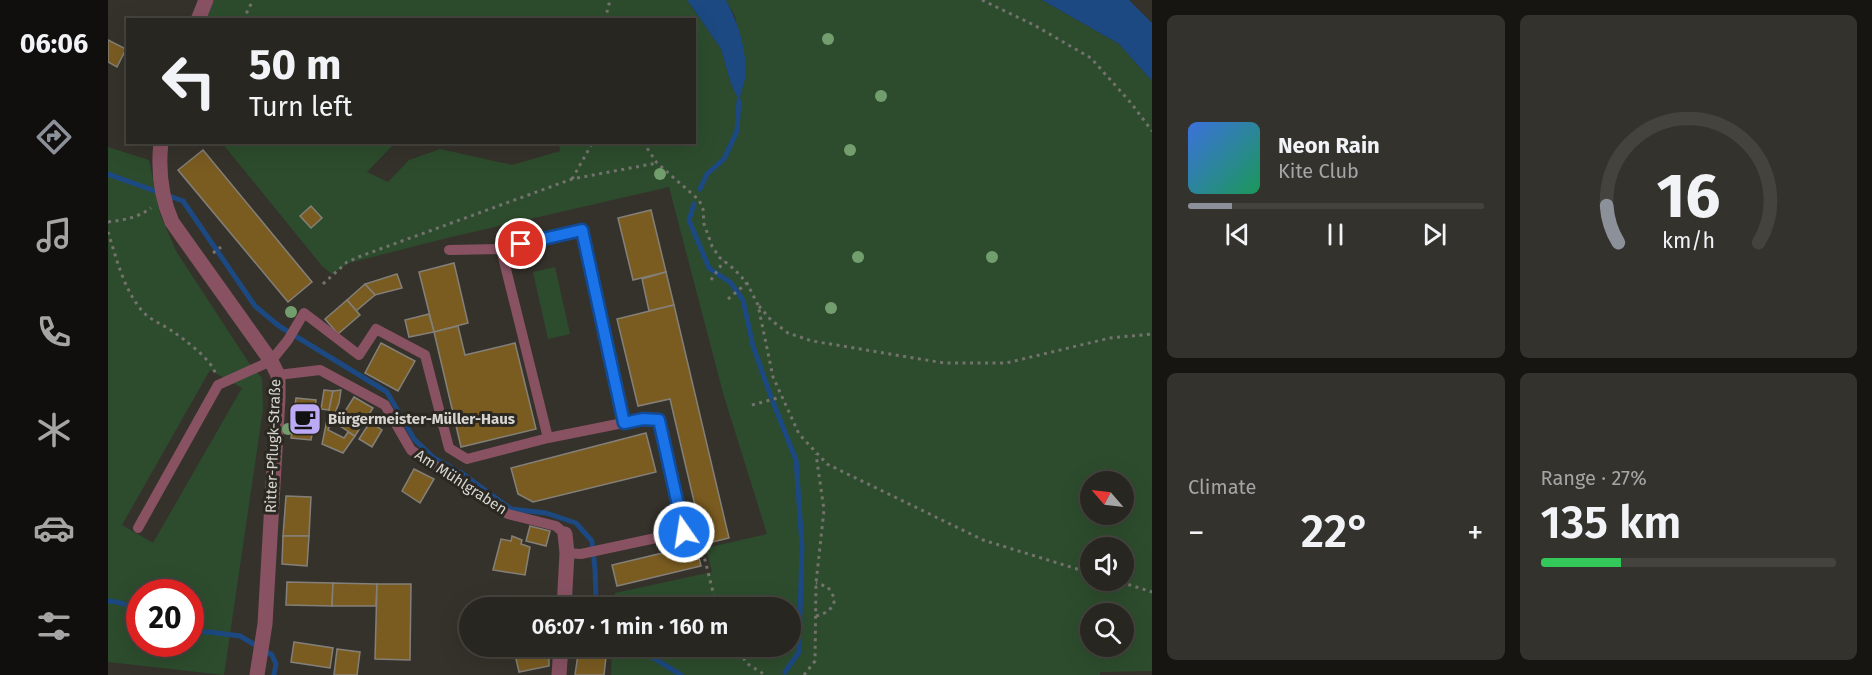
<!DOCTYPE html>
<html lang="en">
<head>
<meta charset="utf-8">
<style>
	:root { --surface:#282620; --page:#34322d; --text:#f1f3f6; --muted:#a5a5a5; --line:#44433e; --accent:#8c9099 }
	body { margin:0; font-family:"Fira Sans",sans-serif; background:var(--page); color:var(--text); height:100vh; display:flex; flex-direction:column; font-size:22px; white-space:nowrap }
	* { box-sizing:border-box; margin:0 }
	p { font-size:20px; color:var(--muted) }
	.icon { flex:none; width:33px; height:33px; fill:none; stroke:currentColor; stroke-width:2; stroke-linecap:round; stroke-linejoin:round }
	.map { position:relative; flex:1; overflow:hidden }
	.panel { display:flex; flex-direction:column; gap:15px; padding:15px; background:#161512; width:720px }
	.panel>* { flex:none }
	.guide { position:absolute; left:18px; top:18px; width:570px; height:126px; border-radius:0px; box-shadow:0 6px 24px #0002,0 0 0 2px var(--line); background:#282620; color:var(--text); overflow:hidden }
	.needle { width:39px; rotate:298deg }
	.fabs { position:absolute; left:972px; top:471px; display:grid; gap:12px }
	.fabs a { display:grid; place-items:center; width:54px; height:54px; border-radius:50%; background:var(--surface); box-shadow:0 6px 24px #0002,0 0 0 2px var(--line); font-size:30px }
	.speed { position:absolute; left:18px; top:579px; display:flex; gap:12px; font-size:30px; font-weight:700; text-align:center }
	.speed>* { display:grid; place-content:center; width:78px; height:78px; border-radius:50%; background:var(--surface); box-shadow:0 6px 24px #0002,0 0 0 2px var(--line); line-height:1 }
	.speed .limit { border:9px solid #d22; background:#fff; color:#111 }
	.pin { position:absolute; display:grid; place-items:center; width:51px; height:51px; color:#fff; margin:-26px; border:3px solid #fff; border-radius:50%; box-shadow:0 2px 6px #0007 }
	.me { position:absolute; width:66px; margin:-33px; rotate:347deg; stroke-linejoin:round; filter:drop-shadow(0 0 4px #0008) }
	.turn { display:flex; align-items:center; gap:21px; height:126px; padding:0 24px; font-size:27px }
	.turn .icon { width:78px; height:78px; stroke-width:2.5 }
	.turn b { display:block; font-size:42px; line-height:51px }
	.big { font-size:45px; font-weight:600; line-height:1.1 }
	.panel .tile { flex:1; display:flex; flex-direction:column; justify-content:center; gap:9px; min-width:0; padding:0 21px; border-radius:9px; background:var(--page) }
	.panel .dial { align-items:center; gap:0 }
	.dial svg { height:156px; overflow:visible; fill:none; stroke:var(--line); stroke-width:7; stroke-linecap:round; text-anchor:middle }
	.dial text { fill:var(--text); stroke:none }
	.song { display:flex; align-items:center; gap:18px }
	.cover { width:72px; height:72px; border-radius:9px; background:linear-gradient(135deg,hsl(220 70% 55%),hsl(150 70% 35%)) }
	.played { height:6px; border-radius:3px; background:linear-gradient(90deg,var(--accent) 15%,var(--line) 15%) }
	.keys { display:flex; justify-content:space-around; direction:ltr }
	.heat { display:flex; justify-content:space-between; align-items:center; font-size:33px; direction:ltr }
	.charge { height:9px; border-radius:4px; background:linear-gradient(90deg,#34c759 27%,var(--line) 0) }
	.panel .tiles { flex:1; display:grid; gap:15px; grid-template-columns:repeat(2,1fr) }
	.trip { position:absolute; left:351px; top:597px; width:342px; height:60px; border-radius:30px; background:var(--surface); box-shadow:0 6px 24px #0002,0 0 0 2px var(--line); font-weight:600; line-height:60px; text-align:center }
	main { display:flex; flex:1; min-height:0 }
	.tab-bar { display:flex; flex-direction:column; width:108px; justify-content:space-around; align-items:center; background:#100f0d; color:var(--muted) }
	.tab-bar .icon { width:42px; height:42px }
	.tab-bar .selected { color:var(--accent) }
	.tab-bar b { font-size:27px; color:var(--text) }
	.map>svg:first-child { display:block }
	.green { fill:#2d4c2d; fill-rule:evenodd }
	.water { fill:#1c4981 }
	.lines { fill:none; stroke-linecap:round; stroke-linejoin:round }
	.stream { stroke:#1c4981; stroke-width:5 }
	.building { fill:#7a5c21; stroke:#848079; stroke-width:1.5 }
	.path { stroke:#74726c; stroke-width:3; stroke-dasharray:3 4.5; stroke-linecap:butt }
	.service { stroke:#885263; stroke-width:10 }
	.minor { stroke:#885263; stroke-width:15 }
	.tree { fill:#729d6d }
	.route-casing { stroke:#114b97; stroke-width:15 }
	.route { stroke:#1a73e8; stroke-width:10 }
	.labels { text-anchor:middle; stroke-width:6; stroke-linejoin:round; paint-order:stroke }
	.poi-label { font-size:15px; font-weight:bold; fill:#d7d5d1; stroke:#2b2822; text-anchor:start }
	.street-label { font-size:15px; fill:#d7d5d1; stroke:#2b2822 }
</style>
</head>
<body>
<main>
<nav class="tab-bar">
<b>06:06</b>
<svg class="icon selected" aria-label="directions" viewBox="0 0 24 24"><path d="M12 3l9 9-9 9-9-9zM9 14v-3h6M13 9l2 2-2 2"/></svg>
<svg class="icon" aria-label="music" viewBox="0 0 24 24"><path d="M9 18V5l10-2v13"/><circle cx="6" cy="18" r="3"/><circle cx="16" cy="16" r="3"/></svg>
<svg class="icon" aria-label="phone" viewBox="0 0 24 24"><path d="M5 4h4l2 5-3 2q2 4 5 5l2-3 5 2v4C11 20 4 13 5 4z"/></svg>
<svg class="icon" aria-label="climate" viewBox="0 0 24 24"><path d="M12 3v18M4 7l16 10M4 17L20 7"/></svg>
<svg class="icon" aria-label="car" viewBox="0 0 24 24"><path d="M5 17H2v-5l4-1 3-4h7l3 4 3 1v5h-3M9 17h6M6 11h13"/><circle cx="7" cy="17" r="2"/><circle cx="17" cy="17" r="2"/></svg>
<svg class="icon" aria-label="filters" viewBox="0 0 24 24"><path d="M4 7h16M4 17h16"/><circle cx="9" cy="7" r="2"/><circle cx="15" cy="17" r="2"/></svg>
</nav>
<div class="map">
<svg width="1044" height="675" viewBox="0 0 1044 675">
	<rect width="100%" height="100%" fill="#35322b"/>
	<g class="green">
		<path d="M106,0h473l34,49 10,35 8,16 7,-25 -11,-59 -9,-16h316l77,44 33,37v590l-52,1v3h-489l1,-28 178,-1v-38l-176,-1 1,-14 97,-21 -6,-24 61,-14 -44,-141 -54,-206 -222,51 -98,25 -17,11 -10,-8 -100,-123h173l-28,29 21,10 21,-22 31,-11 72,16 48,-14 -1,-8 135,-1v-122h-488zM982,482h34v32h-34zM982,548h34v32h-34zM982,614h34v32h-34z"/>
		<path d="M0,147l41,13 11,54 16,37 73,112 13,15 1,31 -39,266 -116,-13zM102,370l32,18 -89,155 -31,-18zM32,592h50v52h-50z"/>
		<polygon points="447,267 462,334 440,339 425,272"/>
	</g>
	<g class="water">
		<path d="M579,0h39c12,22 20,48 20,73 -1,9 -5,19 -7,28l-8,-17 -10,-35z"/>
		<polygon points="934,0 1021,0 1044,23 1044,81 1011,44"/>
	</g>
	<g class="lines">
		<g class="stream">
			<polyline points="0,174 75,201 147,306 171,326 279,392 306,439 326,458 355,474 403,509 438,513 468,523 484,541 487,569 488,599 491,608"/>
			<polyline points="592,189 599,174 616,159 629,131 631,101"/>
			<polyline points="586,204 581,220 601,268 623,283 635,300 645,346 663,397"/>
			<polyline points="665,402 688,460 694,546 691,652 677,672"/>
			<path d="M0,601c14,1 22,4 32,14"/>
			<polyline points="82,633 102,632 132,636 164,655 168,664 166,675"/>
			<polyline points="526,646 573,675"/>
		</g>
	</g>
	<g class="building">
		<polygon points="0,40 18,49 9,67 0,62"/>
		<polygon points="95,150 204,282 180,302 70,170"/>
		<polygon points="203,206 214,218 203,228 192,216"/>
		<polygon points="543,210 558,272 525,280 510,218"/>
		<polygon points="346,263 360,323 326,332 311,272"/>
		<polygon points="558,272 566,305 541,311 534,279"/>
		<polygon points="289,274 294,288 267,295 257,284"/>
		<polygon points="257,284 267,295 248,311 239,300"/>
		<polygon points="239,300 252,315 230,334 217,319"/>
		<polygon points="566,305 621,538 596,544 562,399 530,406 509,319"/>
		<polygon points="321,314 326,332 301,337 297,320"/>
		<polygon points="350,326 357,355 407,343 428,429 353,447 326,332"/>
		<polygon points="273,343 307,361 290,391 257,373"/>
		<polygon points="216,390 225,391 221,410 213,409"/>
		<polygon points="233,390 231,403 220,430 236,438 240,432 247,436 235,453 214,444 225,391"/>
		<polygon points="246,397 265,408 247,436 229,424"/>
		<polygon points="188,398 208,400 206,419 212,420 211,430 205,429 203,440 183,438"/>
		<polygon points="262,422 274,430 264,447 251,439"/>
		<polygon points="538,433 548,472 425,502 410,494 403,468"/>
		<polygon points="306,469 326,479 312,503 294,491"/>
		<polygon points="178,496 203,497 201,536 175,536"/>
		<polygon points="422,526 442,531 438,546 418,541"/>
		<polygon points="175,536 201,536 199,566 174,564"/>
		<polygon points="404,536 414,540 413,544 422,547 417,575 385,570 393,539 403,541"/>
		<polygon points="588,545 593,566 509,586 504,565"/>
		<polygon points="179,582 225,583 224,606 178,605"/>
		<polygon points="225,583 269,584 268,606 224,606"/>
		<polygon points="269,584 303,584 302,660 267,659"/>
		<rect x="392" y="601" width="38" height="7"/>
		<polygon points="186,642 225,648 222,668 183,662"/>
		<polygon points="405,646 429,646 430,654 441,653 441,666 411,672"/>
		<polygon points="229,649 252,652 249,675 226,675"/>
		<polygon points="470,654 498,657 496,675 467,675"/>
	</g>
	<g class="lines">
		<g class="path">
			<polyline points="874,0 926,25 983,58 1023,103 1044,131"/>
			<polyline points="135,20 145,0"/>
			<polyline points="497,20 502,0"/>
			<polyline points="535,142 549,163 591,200 595,209 596,224 604,246 611,257 626,269 639,283 650,305 665,377 691,434 719,464 875,540 982,573"/>
			<polyline points="464,179 485,142"/>
			<path d="M0,222c16,-2 29,-4 43,-14"/>
			<path d="M0,232c9,28 16,59 36,81 8,8 20,12 28,18 12,8 40,29 43,42"/>
			<polyline points="105,253 113,247"/>
			<polyline points="603,280 616,261"/>
			<polyline points="215,284 239,262 253,256 464,179 549,163"/>
			<polyline points="620,299 639,283"/>
			<polyline points="651,306 663,320 680,333 704,341 836,363 898,363 1002,338 1044,334"/>
			<polyline points="644,405 673,397"/>
			<polyline points="593,544 609,608"/>
			<polyline points="1006,580 1044,592"/>
			<path d="M708,616c11,-3 16,-6 19,-17l-7,-12 -12,-4"/>
			<polyline points="626,646 640,664 657,675"/>
			<polyline points="696,675 707,661 708,583 716,510 708,454"/>
		</g>
		<g class="service">
			<polyline points="393,249 474,230 516,423"/>
			<polyline points="341,250 393,249 440,438"/>
			<polyline points="170,375 212,370 277,405 303,450 400,514 448,526 457,534"/>
			<polyline points="30,528 110,385 163,361 180,340 196,313 251,355 268,329 317,355 341,448 359,459 440,438 535,419 551,420 576,532 473,554 459,553"/>
		</g>
		<g class="minor">
			<polyline points="90,20 98,0"/>
			<path d="M53,142c-3,27 0,55 11,80l99,139 7,14v23l-13,226 -8,51"/>
			<polyline points="456,608 459,553 457,534"/>
			<polyline points="451,675 453,646"/>
		</g>
	</g>
	<g class="tree">
		<circle cx="720" cy="39" r="6"/>
		<circle cx="773" cy="96" r="6"/>
		<circle cx="742" cy="150" r="6"/>
		<circle cx="552" cy="174" r="6"/>
		<circle cx="750" cy="257" r="6"/>
		<circle cx="884" cy="257" r="6"/>
		<circle cx="723" cy="308" r="6"/>
		<circle cx="183" cy="312" r="6"/>
		<circle cx="180" cy="429" r="6"/>
	</g>
	<g class="lines">
		<g class="route-casing">
			<polyline id="route" points="413,244 474,230 516,423 535,419 551,420 576,532"/>
		</g>
		<use href="#route" class="route"/>
	</g>
	<defs>
		<g id="cafe-square" transform="scale(1.725)"><rect x="-9" y="-9" width="18" height="18" rx="4" fill="#bcaaf6" stroke="#2b2822"/><path d="M-5.5-4.5H6V0H3Q3 3.5 0 3.5H-2.5Q-5.5 3.5-5.5 0ZM3-3.2v2h1.7v-2ZM-6 4.5H4V6H-6Z" fill="#111"/></g>
	</defs>
	<g fill-rule="evenodd">
		<use href="#cafe-square" x="197" y="419"/>
	</g>
	<g class="labels">
		<g class="poi-label">
			<text x="220" y="424">Bürgermeister-Müller-Haus</text>
		</g>
		<g class="street-label">
			<text transform="translate(165 446) rotate(-88)" y="5">Ritter-Pflugk-Straße</text>
			<text transform="translate(353 482) rotate(33)" y="5">Am Mühlgraben</text>
		</g>
	</g>
</svg>
<div class="fabs">
<a><svg class="needle" viewBox="-14 -14 28 28"><path d="M0-13l5 13h-10z" fill="#e53935"/><path d="M0 13l5-13h-10z" fill="#a5a5a5"/></svg></a>
<a><svg class="icon" aria-label="sound" viewBox="0 0 24 24"><path d="M4 9h4l5-4v14l-5-4H4zM17 9q2 3 0 6"/></svg></a>
<a><svg class="icon" aria-label="search" viewBox="0 0 24 24"><circle cx="10" cy="10" r="6"/><path d="M15 15l6 6"/></svg></a>
</div>
<div class="speed"><div class="limit">20</div></div>
<div class="pin" style="left:413px;top:244px;background:#d93025"><svg class="icon" aria-label="arrive" viewBox="0 0 24 24"><path d="M6 21V4h12l-3 4 3 4H6"/></svg></div>
<svg class="me" style="left:576px;top:532px" viewBox="-20 -20 40 40"><circle r="17" fill="#1a73e8" stroke="#fff" stroke-width="3"/><path d="M0-11L8 9 0 5-8 9z" fill="#fff"/></svg>
<div class="trip">06:07 · 1 min · 160 m</div>
<div class="guide">
<div class="turn"><svg class="icon" aria-label="left" viewBox="0 0 24 24"><path d="M17 20v-9H6M10 6l-5 5 5 5"/></svg><div><b>50 m</b>Turn left</div></div>
</div>
</div>
<section class="panel">
<div class="tiles">
<div class="tile">
<div class="song"><i class="cover"></i><div><b>Neon Rain</b><p>Kite Club</p></div></div>
<div class="played"></div>
<div class="keys"><svg class="icon" aria-label="previous" viewBox="0 0 24 24"><path d="M18 5L8 12l10 7zM5 5v14"/></svg><svg class="icon" aria-label="pause" viewBox="0 0 24 24"><path d="M8 5v14M16 5v14"/></svg><svg class="icon" aria-label="next" viewBox="0 0 24 24"><path d="M6 5l10 7-10 7zM19 5v14"/></svg></div>
</div>
<div class="tile dial"><svg viewBox="0 0 100 80">
<path d="M14 69A42 42 0 1 1 86 69"/>
<path d="M14 69A42 42 0 0 1 8 50" stroke="#8c9099"/>
<text x="50" y="56" font-size="32" font-weight="700">16</text>
<text x="50" y="72" font-size="11">km/h</text>
</svg></div>
<div class="tile"><p>Climate</p>
<div class="heat"><a>−</a><b class="big">22°</b><a>+</a></div>
</div>
<div class="tile"><p>Range · 27%</p><b class="big">135 km</b><div class="charge"></div></div>
</div>
</section>
</main>
</body>
</html>
